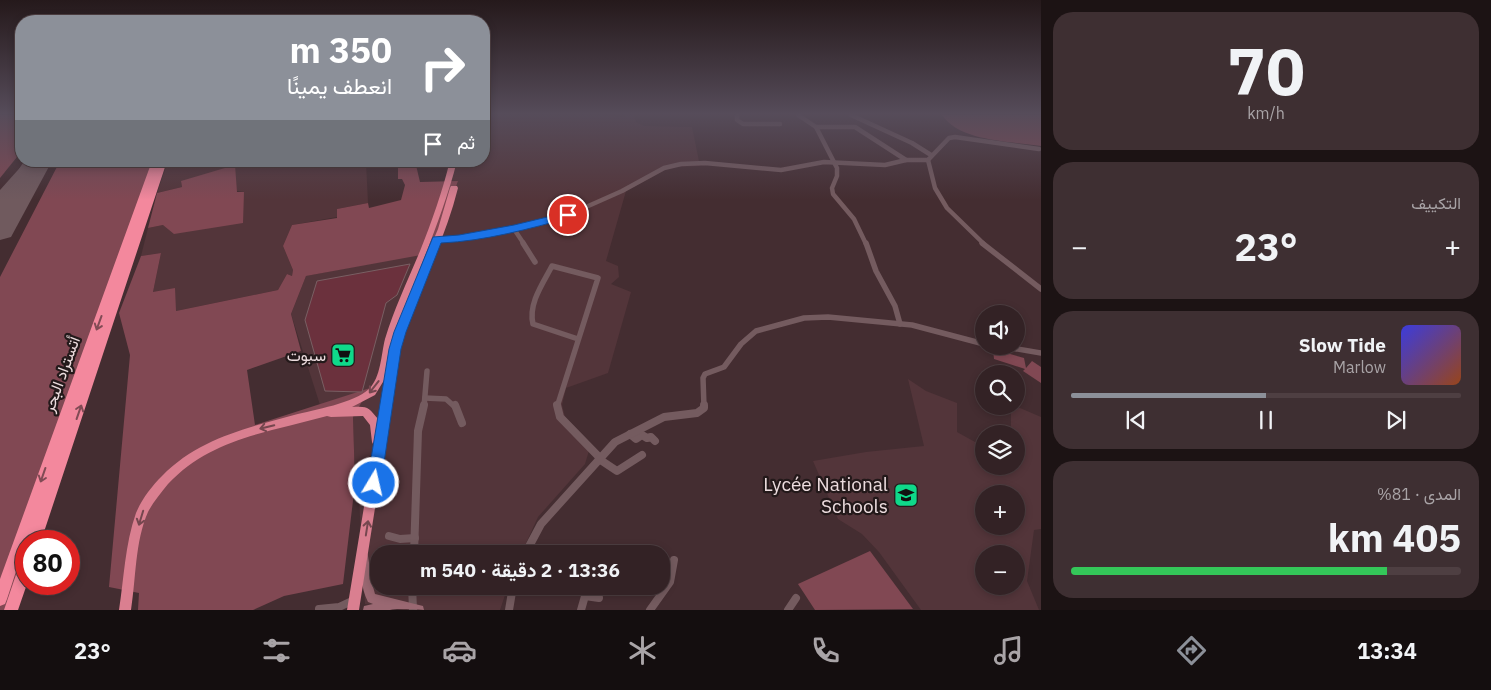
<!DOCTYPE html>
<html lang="ar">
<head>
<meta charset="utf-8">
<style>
	:root { --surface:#332225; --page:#3e2f32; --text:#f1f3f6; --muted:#a9a4a7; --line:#4e3f42; --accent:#8c9099 }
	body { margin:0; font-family:"IBM Plex Sans",Vazirmatn,sans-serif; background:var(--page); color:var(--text); direction:rtl; height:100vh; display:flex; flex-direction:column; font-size:19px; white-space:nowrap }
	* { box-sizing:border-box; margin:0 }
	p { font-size:16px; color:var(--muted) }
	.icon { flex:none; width:28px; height:28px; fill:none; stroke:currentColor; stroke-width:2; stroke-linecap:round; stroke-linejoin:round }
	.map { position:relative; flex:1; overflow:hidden; direction:ltr }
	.sheet { display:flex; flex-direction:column; gap:12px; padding:12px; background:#1c1314; width:450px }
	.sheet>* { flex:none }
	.hud { position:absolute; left:15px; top:15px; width:475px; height:152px; border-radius:20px; box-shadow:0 2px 8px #0003,0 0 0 1px var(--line); direction:rtl; background:#8c9099; color:#fff; overflow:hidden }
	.tools { position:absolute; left:975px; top:305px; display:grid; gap:10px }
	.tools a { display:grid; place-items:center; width:50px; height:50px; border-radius:50%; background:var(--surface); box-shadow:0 2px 8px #0003,0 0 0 1px var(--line); font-size:25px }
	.speed { position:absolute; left:15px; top:530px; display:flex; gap:10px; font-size:25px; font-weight:700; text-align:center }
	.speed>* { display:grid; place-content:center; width:65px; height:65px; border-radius:50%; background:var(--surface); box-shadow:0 2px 8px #0003,0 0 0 1px var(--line); line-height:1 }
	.speed .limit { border:8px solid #d22; background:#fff; color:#111 }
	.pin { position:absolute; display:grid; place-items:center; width:42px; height:42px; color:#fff; margin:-21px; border:2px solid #fff; border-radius:50%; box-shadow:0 1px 5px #0007 }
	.me { position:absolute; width:55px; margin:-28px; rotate:9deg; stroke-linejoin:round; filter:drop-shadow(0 0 4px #0008) }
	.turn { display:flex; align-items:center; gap:18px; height:105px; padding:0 15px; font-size:22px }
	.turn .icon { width:65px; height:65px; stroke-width:2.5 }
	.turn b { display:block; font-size:35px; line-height:42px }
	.then { display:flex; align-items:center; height:48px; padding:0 15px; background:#0003; gap:10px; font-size:19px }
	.big { font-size:38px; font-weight:700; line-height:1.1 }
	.sheet .card { flex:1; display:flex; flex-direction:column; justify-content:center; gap:8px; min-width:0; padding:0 18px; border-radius:20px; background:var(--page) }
	.sheet .dial { align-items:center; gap:0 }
	.dial b { font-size:65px; line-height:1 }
	.song { display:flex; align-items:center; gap:15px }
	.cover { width:60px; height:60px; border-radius:8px; background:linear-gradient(135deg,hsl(240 70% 55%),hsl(20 70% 35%)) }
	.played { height:5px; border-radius:2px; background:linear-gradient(90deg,var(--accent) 50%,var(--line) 50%) }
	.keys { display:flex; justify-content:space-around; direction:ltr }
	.heat { display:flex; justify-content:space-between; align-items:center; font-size:28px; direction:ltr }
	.charge { height:8px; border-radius:4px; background:linear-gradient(90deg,#34c759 81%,var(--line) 0) }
	.trip { position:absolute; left:370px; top:545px; width:300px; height:50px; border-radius:20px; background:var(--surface); box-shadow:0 2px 8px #0003,0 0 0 1px var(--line); font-weight:700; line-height:50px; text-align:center; direction:rtl }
	.tab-bar { display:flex; height:80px; justify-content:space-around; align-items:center; background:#140e0f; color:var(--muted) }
	.tab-bar .icon { width:35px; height:35px }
	.tab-bar .current { color:var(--accent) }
	.tab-bar b { font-size:22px; color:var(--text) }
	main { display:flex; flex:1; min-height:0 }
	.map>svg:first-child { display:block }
	.built { fill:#53353a; fill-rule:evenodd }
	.green { fill:#814853 }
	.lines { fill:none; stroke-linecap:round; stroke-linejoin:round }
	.taxiway { fill:#705a5e; fill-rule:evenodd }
	.runway { fill:#705a5e; fill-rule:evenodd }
	.building { fill:#6b313d; stroke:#795f63 }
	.minor-far2 { stroke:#745b5f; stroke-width:4.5 }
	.minor-far1 { stroke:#745b5f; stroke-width:5.5 }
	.minor { stroke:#745b5f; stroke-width:8 }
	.secondary { fill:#9a6872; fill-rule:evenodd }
	.trunk { fill:#da7f90; fill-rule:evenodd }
	.motorway { fill:#f3889d; fill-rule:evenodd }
	.oneway { stroke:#814b55 }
	.oneway2 { stroke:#75474f }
	.route { fill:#1a73e8; stroke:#114b97 }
	.labels { text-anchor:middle; stroke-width:4.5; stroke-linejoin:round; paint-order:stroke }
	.poi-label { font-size:16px; fill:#ecdcde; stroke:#23191a; text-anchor:end }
	.street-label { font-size:16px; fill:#ecdcde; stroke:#23191a }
	.near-poi-label { font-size:19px; fill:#ecdcde; stroke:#23191a; text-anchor:end }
</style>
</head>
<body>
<main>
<section class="sheet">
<div class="card dial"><b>70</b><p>km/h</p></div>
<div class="card"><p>التكييف</p>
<div class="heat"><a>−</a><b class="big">23°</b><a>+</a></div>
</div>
<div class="card">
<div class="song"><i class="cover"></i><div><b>Slow Tide</b><p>Marlow</p></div></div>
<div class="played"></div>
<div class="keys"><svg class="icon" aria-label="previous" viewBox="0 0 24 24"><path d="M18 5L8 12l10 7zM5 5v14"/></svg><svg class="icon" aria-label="pause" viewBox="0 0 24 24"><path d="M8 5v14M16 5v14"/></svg><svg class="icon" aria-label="next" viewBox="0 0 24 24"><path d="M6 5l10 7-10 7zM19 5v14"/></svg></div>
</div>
<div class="card"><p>المدى · 81%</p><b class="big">405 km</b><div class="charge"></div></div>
</section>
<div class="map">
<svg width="1041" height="610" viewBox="0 0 1041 610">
	<rect width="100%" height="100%" fill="#442d31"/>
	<g class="built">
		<polygon points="484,115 602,115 625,117 625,115 634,115 636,122 644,126 692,127 700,166 671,167 626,191 606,261 618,266 619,277 611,284 631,292 608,373 566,388 562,405 565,417 591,444 585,464 538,517 521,554 379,554 379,586 508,586 500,610 403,610 365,604 359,499 355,484 353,417 369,389 320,405 291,314 306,276 425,253 458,181 446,180 447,163 441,161 484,161"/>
		<polygon points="168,161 366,161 368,203 337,209 337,217 292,225 283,246 293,270 292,276 287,274 278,290 176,311 153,292 161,253 141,256 148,228 163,225 193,230 204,228 244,192 181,182 182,187 157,193"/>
		<path d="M908,379l18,12 31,12v29l27,15v19h32v-32h-5v-25l9,-1 21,9v112l-7,1 -7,51 12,29h-118l-42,-58 -17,-18 -24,-15 -25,-58 53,-9 58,-6zM984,494h32v32h-32zM984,554h32v32h-32z"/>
	</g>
	<g class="green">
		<polygon points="0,115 21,115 21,152 0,178"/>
		<path d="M942,115h99v31c-30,-5 -81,-4 -99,-31z"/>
		<polygon points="60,161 156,161 67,423 35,541 26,541 26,571 16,610 0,610 0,277"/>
		<polygon points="398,161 415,161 420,182 458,181 432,253 306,276 291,314 301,351 247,370 255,425 370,388 353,417 355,484 343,584 284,596 253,610 138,610 139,593 109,587 130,355 119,313 141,256 161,253 153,292 175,288 176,311 278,290 287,274 292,276 293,270 283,246 292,225 337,218 337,209 368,203 369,208 401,200 405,185 402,179 398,179"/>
		<polygon points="235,165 237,192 244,192 243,223 174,234 163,225 148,228 157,193 182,187 181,181"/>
		<polygon points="993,349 1024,358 1026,368 1032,361 1041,367 1041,383 1023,371 1025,369 994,359"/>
		<polygon points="870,551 913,609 815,610 798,584"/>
	</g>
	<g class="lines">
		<polygon class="taxiway" points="26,161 39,161 4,201 0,202 0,190"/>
		<polygon class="runway" points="24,161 52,161 11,237 0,240 0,201"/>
	</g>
	<polygon class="building" points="410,264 397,295 386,303 362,392 325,391 305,320 317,281"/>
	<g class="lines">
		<g class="minor-far2">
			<polyline points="737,115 737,120 743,124 780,124"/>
			<polyline points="798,115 816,127 855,127 906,160"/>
			<polyline points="851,115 912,143 931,155"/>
			<polyline points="816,127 837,168 837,176 832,188 833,194 854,219 866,244"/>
			<polyline points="928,160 935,188 947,208 984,244"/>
			<polyline points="928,160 949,138 955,137 1039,149"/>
			<polyline points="514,229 524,244"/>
			<polyline points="437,239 459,239 514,229 568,215 622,191 664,168 681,164 705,163 781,170 824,162 885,165 906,160 928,160"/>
		</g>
		<g class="minor-far1">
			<polyline points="523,243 535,262"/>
			<polyline points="866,243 876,271 895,306 900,324"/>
			<polyline points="982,243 1041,289"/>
			<polyline points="999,346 1041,353"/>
			<polyline points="425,398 446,399 455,407"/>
			<polyline points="424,407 427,371"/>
			<path d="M557,407l41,-129 -46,-12c-9,17 -24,38 -19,58l45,15"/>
			<polyline points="704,407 703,378 705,374 724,367 741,344 756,331 804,318 828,317 912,325 984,344"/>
		</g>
		<g class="minor">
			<polyline points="455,405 462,423"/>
			<polyline points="557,405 560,417 600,458"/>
			<polyline points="630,434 636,439 642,435 647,438 651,437 655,441"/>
			<polyline points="599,459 617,471 642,455"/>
			<polyline points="389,536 400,539 415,538"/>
			<polyline points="414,554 418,431 424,405"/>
			<polyline points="525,554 541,524 615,442 664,417 697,413 704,408 704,405"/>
			<polyline points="412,586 413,609"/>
			<polyline points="319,609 339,607 354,600"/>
			<polyline points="509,610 513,586"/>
			<polyline points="581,610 585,596 599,598"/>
			<polyline points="650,610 670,582 674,560"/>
			<polyline points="788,610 796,598"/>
		</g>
		<path class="secondary" d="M363,551l4,1 1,4 4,27 3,11 48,12 1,4c-9,0 -26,-2 -34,0h-27l1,-4 9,-2 -5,-2c-8,-15 -6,-30 -10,-46l1,-4z"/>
		<path class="trunk" d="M450,161h7c-12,47 -31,91 -48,137l29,-69 12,-41 1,-2h6l1,2c-14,56 -42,106 -58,161l-41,261h-12l27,-164 -2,-4 -2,-17 -7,-9 -32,1 -4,-1c-57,16 -116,22 -159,68 -7,9 -15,18 -20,28 -13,29 -12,67 -17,98h-12c5,-32 6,-66 17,-97 6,-14 15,-26 26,-37 36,-37 84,-48 132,-61 20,-5 60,-12 75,-26 12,-12 12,-34 16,-50 9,-30 23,-59 35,-88 12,-30 22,-59 30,-90zM386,377l-7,43c-11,-13 -11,-14 -27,-13l23,-12z"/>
		<g class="motorway">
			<polygon points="152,161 167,161 41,541 26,541 7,599 5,604 0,606 0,579"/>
			<polygon points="26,558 27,584 18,610 4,610 21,560"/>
		</g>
	</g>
	<defs><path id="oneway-shaft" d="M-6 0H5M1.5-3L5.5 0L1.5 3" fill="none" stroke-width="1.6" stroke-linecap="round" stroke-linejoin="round" transform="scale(1.25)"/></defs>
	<g class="oneway">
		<use href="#oneway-shaft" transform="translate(99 323) rotate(110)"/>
		<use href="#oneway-shaft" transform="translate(79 412) rotate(-71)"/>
		<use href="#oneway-shaft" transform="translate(43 475) rotate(109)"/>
	</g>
	<g class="oneway2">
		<use href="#oneway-shaft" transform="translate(374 387) rotate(128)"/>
		<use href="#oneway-shaft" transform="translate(267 427) rotate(166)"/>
		<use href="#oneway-shaft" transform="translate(141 518) rotate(107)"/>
		<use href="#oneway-shaft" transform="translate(367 528) rotate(-81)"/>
	</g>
	<linearGradient id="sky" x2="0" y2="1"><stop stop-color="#25191b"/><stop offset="0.57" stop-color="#564c5a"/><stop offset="1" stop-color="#564c5a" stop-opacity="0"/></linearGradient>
	<rect width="1041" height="200" fill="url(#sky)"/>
	<path class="route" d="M568,212l5,3 -1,2c-43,12 -87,24 -131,26l-35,89 -5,17 -20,134 -2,5 -5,2 -5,-2 -2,-5 22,-134 5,-17 39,-95 26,-2 55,-10z"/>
	<defs>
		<g id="supermarket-square" transform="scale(1.25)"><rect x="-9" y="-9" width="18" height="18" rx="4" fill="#0fd98a" stroke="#23191a"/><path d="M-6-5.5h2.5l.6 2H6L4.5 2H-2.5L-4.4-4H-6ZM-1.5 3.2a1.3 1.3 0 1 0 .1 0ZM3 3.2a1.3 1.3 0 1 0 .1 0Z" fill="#111"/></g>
		<g id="school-square" transform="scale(1.25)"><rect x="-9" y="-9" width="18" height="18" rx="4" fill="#0fd98a" stroke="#23191a"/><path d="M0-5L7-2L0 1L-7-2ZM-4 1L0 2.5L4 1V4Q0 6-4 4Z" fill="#111"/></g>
	</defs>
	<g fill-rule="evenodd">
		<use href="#supermarket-square" x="343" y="355"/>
		<use href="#school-square" x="906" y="495"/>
	</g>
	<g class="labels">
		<g class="poi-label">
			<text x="326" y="361">سبوت</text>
		</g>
		<g class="street-label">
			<text transform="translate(61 374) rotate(-70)" y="6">أتستراد البحر</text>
		</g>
		<g class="near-poi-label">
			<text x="888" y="491">Lycée National<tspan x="888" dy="22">Schools</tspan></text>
		</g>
	</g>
</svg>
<div class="tools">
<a><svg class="icon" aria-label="sound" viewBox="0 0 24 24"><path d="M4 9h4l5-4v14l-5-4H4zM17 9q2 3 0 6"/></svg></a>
<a><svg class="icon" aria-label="search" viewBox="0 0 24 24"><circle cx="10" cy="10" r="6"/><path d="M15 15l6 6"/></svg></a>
<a><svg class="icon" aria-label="layers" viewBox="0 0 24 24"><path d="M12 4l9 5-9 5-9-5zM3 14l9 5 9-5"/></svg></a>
<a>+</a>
<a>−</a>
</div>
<div class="speed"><div class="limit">80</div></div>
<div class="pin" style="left:568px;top:215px;background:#d93025"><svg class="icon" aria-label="arrive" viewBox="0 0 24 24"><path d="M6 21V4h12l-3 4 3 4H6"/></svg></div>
<svg class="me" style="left:374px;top:483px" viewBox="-20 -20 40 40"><circle r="17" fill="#1a73e8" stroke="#fff" stroke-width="3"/><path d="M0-11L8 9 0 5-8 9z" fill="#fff"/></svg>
<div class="trip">13:36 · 2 دقيقة · 540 m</div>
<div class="hud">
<div class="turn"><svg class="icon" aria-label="right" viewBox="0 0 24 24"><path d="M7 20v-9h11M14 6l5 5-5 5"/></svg><div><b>350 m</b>انعطف يمينًا</div></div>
<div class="then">ثم<svg class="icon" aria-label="arrive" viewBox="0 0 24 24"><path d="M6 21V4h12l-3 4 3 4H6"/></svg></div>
</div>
</div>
</main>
<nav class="tab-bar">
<b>13:34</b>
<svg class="icon current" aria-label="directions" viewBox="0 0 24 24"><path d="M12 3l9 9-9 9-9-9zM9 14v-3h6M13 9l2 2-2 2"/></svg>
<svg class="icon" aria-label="music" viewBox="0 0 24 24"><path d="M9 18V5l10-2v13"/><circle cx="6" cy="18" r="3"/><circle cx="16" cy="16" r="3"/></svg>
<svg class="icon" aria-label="phone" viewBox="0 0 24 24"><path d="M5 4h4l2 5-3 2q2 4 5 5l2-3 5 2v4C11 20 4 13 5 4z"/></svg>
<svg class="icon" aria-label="climate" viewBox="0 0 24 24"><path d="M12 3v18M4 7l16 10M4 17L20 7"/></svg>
<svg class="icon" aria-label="car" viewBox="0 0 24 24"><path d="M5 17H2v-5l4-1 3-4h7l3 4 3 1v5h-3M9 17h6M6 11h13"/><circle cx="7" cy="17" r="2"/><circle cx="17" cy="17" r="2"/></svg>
<svg class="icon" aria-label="filters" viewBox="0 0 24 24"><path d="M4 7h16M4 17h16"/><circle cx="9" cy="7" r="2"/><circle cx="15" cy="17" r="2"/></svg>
<b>23°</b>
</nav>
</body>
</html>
